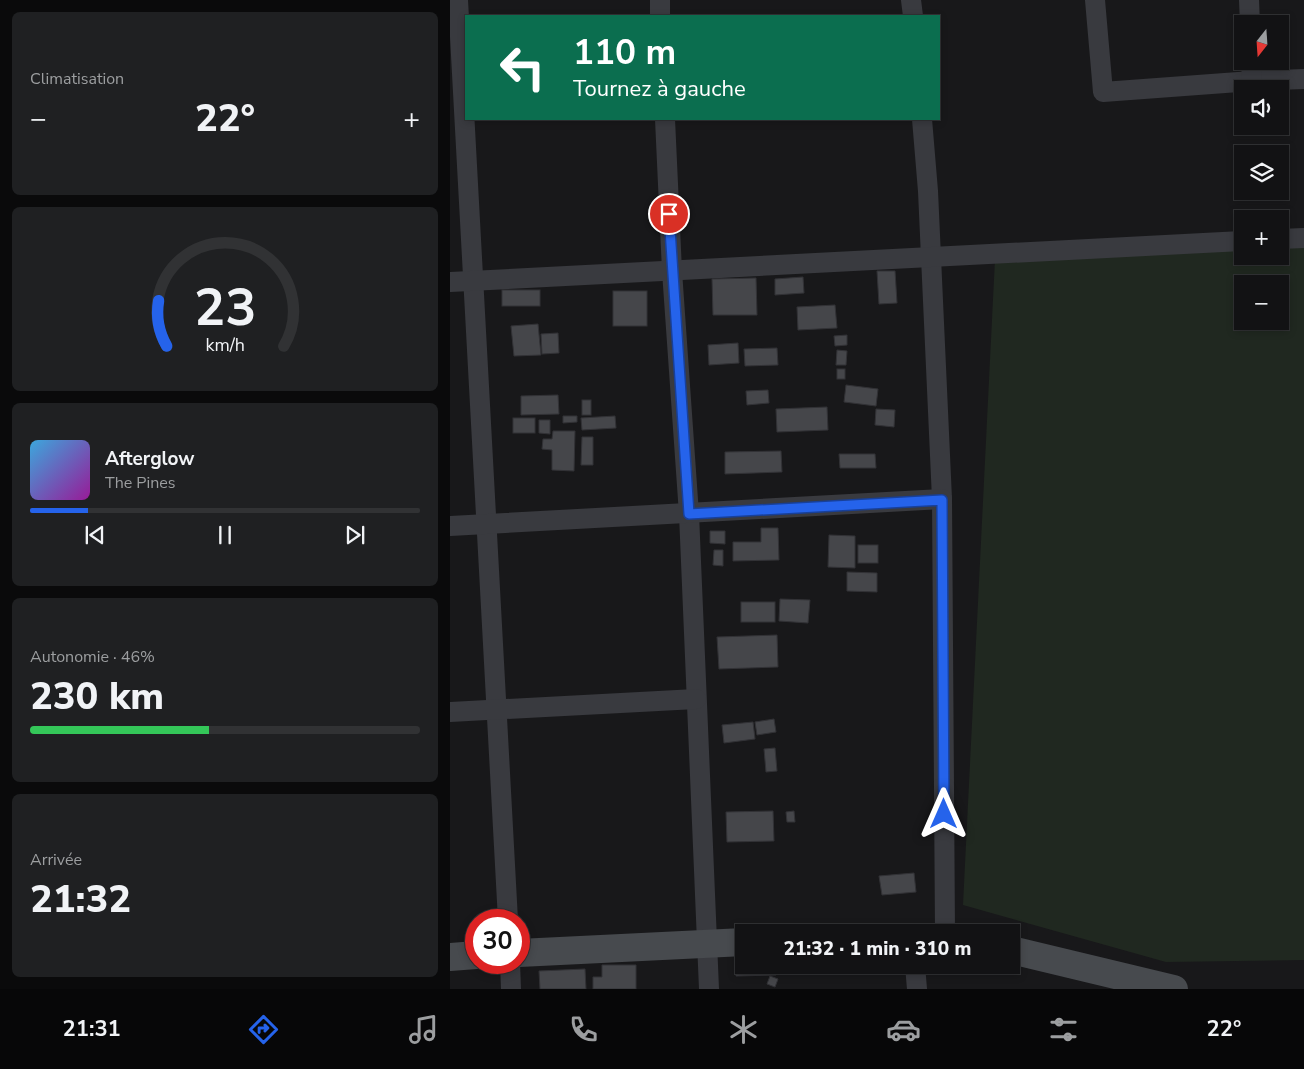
<!DOCTYPE html>
<html lang="fr">
<head>
<meta charset="utf-8">
<style>
	:root { --surface:#121214; --page:#1f2022; --text:#f1f3f6; --muted:#9c9ea0; --line:#313234; --accent:#2563eb }
	body { margin:0; font-family:"Nunito Sans",sans-serif; background:var(--page); color:var(--text); height:100vh; display:flex; flex-direction:column; font-size:19px; white-space:nowrap }
	* { box-sizing:border-box; margin:0 }
	p { font-size:16px; color:var(--muted) }
	.icon { flex:none; width:28px; height:28px; fill:none; stroke:currentColor; stroke-width:2; stroke-linecap:round; stroke-linejoin:round }
	.map { position:relative; flex:1; overflow:hidden }
	.panel { display:flex; flex-direction:column; gap:12px; padding:12px; background:#0a0a0b; width:450px }
	.panel>* { flex:none }
	.banner { position:absolute; left:15px; top:15px; width:475px; height:105px; border-radius:0px; box-shadow:0 2px 8px #0003,0 0 0 1px var(--line); background:#0b6e4f; color:#fff; overflow:hidden }
	.needle { width:32px; rotate:197deg }
	.buttons { position:absolute; left:784px; top:15px; display:grid; gap:10px }
	.buttons a { display:grid; place-items:center; width:55px; height:55px; border-radius:0px; background:var(--surface); box-shadow:0 2px 8px #0003,0 0 0 1px var(--line); font-size:25px }
	.speed { position:absolute; left:15px; top:909px; display:flex; gap:10px; font-size:25px; font-weight:700; text-align:center }
	.speed>* { display:grid; place-content:center; width:65px; height:65px; border-radius:50%; background:var(--surface); box-shadow:0 2px 8px #0003,0 0 0 1px var(--line); line-height:1 }
	.speed .limit { border:8px solid #d22; background:#fff; color:#111 }
	.pin { position:absolute; display:grid; place-items:center; width:42px; height:42px; color:#fff; margin:-21px; border:2px solid #fff; border-radius:50%; box-shadow:0 1px 5px #0007 }
	.me { position:absolute; width:55px; margin:-28px; rotate:0deg; stroke-linejoin:round; filter:drop-shadow(0 0 4px #0008) }
	.turn { display:flex; align-items:center; gap:18px; height:105px; padding:0 25px; font-size:22px }
	.turn .icon { width:65px; height:65px; stroke-width:2.5 }
	.turn b { display:block; font-size:35px; line-height:42px }
	.big { font-size:38px; font-weight:800; line-height:1.1 }
	.panel .widget { flex:1; display:flex; flex-direction:column; justify-content:center; gap:8px; min-width:0; padding:0 18px; border-radius:8px; background:var(--page) }
	.panel .dial { align-items:center; gap:0 }
	.dial svg { height:130px; overflow:visible; fill:none; stroke:var(--line); stroke-width:7; stroke-linecap:round; text-anchor:middle }
	.dial text { fill:var(--text); stroke:none }
	.song { display:flex; align-items:center; gap:15px }
	.cover { width:60px; height:60px; border-radius:8px; background:linear-gradient(135deg,hsl(200 70% 55%),hsl(300 70% 35%)) }
	.played { height:5px; border-radius:2px; background:linear-gradient(90deg,var(--accent) 15%,var(--line) 15%) }
	.keys { display:flex; justify-content:space-around; direction:ltr }
	.heat { display:flex; justify-content:space-between; align-items:center; font-size:28px; direction:ltr }
	.charge { height:8px; border-radius:4px; background:linear-gradient(90deg,#34c759 46%,var(--line) 0) }
	.trip { position:absolute; left:285px; top:924px; width:285px; height:50px; border-radius:0px; background:var(--surface); box-shadow:0 2px 8px #0003,0 0 0 1px var(--line); font-weight:800; line-height:50px; text-align:center }
	.dock { display:flex; height:80px; justify-content:space-around; align-items:center; background:#070708; color:var(--muted) }
	.dock .icon { width:35px; height:35px }
	.dock .current { color:var(--accent) }
	.dock b { font-size:22px; color:var(--text) }
	main { display:flex; flex:1; min-height:0 }
	.map>svg:first-child { display:block }
	.green { fill:#202820; fill-rule:evenodd }
	.building { fill:#45464a; stroke:#323236 }
	.lines { fill:none; stroke-linecap:round; stroke-linejoin:round }
	.street { stroke:#393a3f; stroke-width:20 }
	.secondary { stroke:#474a4e; stroke-width:28 }
	.route-casing { stroke:#184099; stroke-width:12 }
	.route { stroke:#2563eb; stroke-width:9 }
</style>
</head>
<body>
<main>
<section class="panel">
<div class="widget"><p>Climatisation</p>
<div class="heat"><a>−</a><b class="big">22°</b><a>+</a></div>
</div>
<div class="widget dial"><svg viewBox="0 0 100 80">
<path d="M14 69A42 42 0 1 1 86 69"/>
<path d="M14 69A42 42 0 0 1 9 41" stroke="#2563eb"/>
<text x="50" y="56" font-size="32" font-weight="700">23</text>
<text x="50" y="72" font-size="11">km/h</text>
</svg></div>
<div class="widget">
<div class="song"><i class="cover"></i><div><b>Afterglow</b><p>The Pines</p></div></div>
<div class="played"></div>
<div class="keys"><svg class="icon" aria-label="previous" viewBox="0 0 24 24"><path d="M18 5L8 12l10 7zM5 5v14"/></svg><svg class="icon" aria-label="pause" viewBox="0 0 24 24"><path d="M8 5v14M16 5v14"/></svg><svg class="icon" aria-label="next" viewBox="0 0 24 24"><path d="M6 5l10 7-10 7zM19 5v14"/></svg></div>
</div>
<div class="widget"><p>Autonomie · 46%</p><b class="big">230 km</b><div class="charge"></div></div>
<div class="widget"><p>Arrivée</p><b class="big">21:32</b></div>
</section>
<div class="map">
<svg width="854" height="989" viewBox="0 0 854 989">
	<rect width="100%" height="100%" fill="#18181a"/>
	<path class="green" d="M854,244v716l-138,2 -203,-57 32,-646 247,-12v9h38v-11zM792,284h38v37h-38z"/>
	<g class="building">
		<polygon points="427,271 445,271 447,303 429,304"/>
		<polygon points="353,277 354,293 325,295 325,279"/>
		<polygon points="306,278 307,315 263,315 262,279"/>
		<rect x="52" y="290" width="38" height="16"/>
		<rect x="163" y="291" width="34" height="35"/>
		<polygon points="385,305 387,328 348,330 347,307"/>
		<polygon points="88,324 91,355 64,356 61,326"/>
		<polygon points="108,333 109,353 92,354 91,334"/>
		<polygon points="397,335 397,345 385,346 384,336"/>
		<polygon points="288,343 289,363 259,365 258,345"/>
		<polygon points="327,348 328,365 295,366 294,349"/>
		<polygon points="387,350 397,351 396,365 386,365"/>
		<rect x="387" y="369" width="8" height="10"/>
		<polygon points="396,385 428,389 426,406 394,402"/>
		<polygon points="318,390 319,403 297,405 296,391"/>
		<polygon points="108,395 109,414 71,415 71,396"/>
		<rect x="132" y="400" width="9" height="15"/>
		<polygon points="377,407 378,430 327,432 326,409"/>
		<polygon points="426,409 445,410 444,427 425,425"/>
		<polygon points="113,416 127,416 127,422 113,423"/>
		<polygon points="165,416 166,428 132,430 131,418"/>
		<rect x="63" y="418" width="22" height="15"/>
		<polygon points="89,420 100,420 100,434 89,433"/>
		<polygon points="103,431 125,431 124,471 102,470 102,450 92,449 93,439 102,439"/>
		<polygon points="132,437 143,437 143,465 131,465"/>
		<polygon points="331,451 332,472 275,474 275,452"/>
		<polygon points="389,454 425,454 426,468 390,468"/>
		<polygon points="311,528 328,528 329,560 283,561 283,542 311,542"/>
		<polygon points="260,531 275,531 275,544 260,543"/>
		<polygon points="379,535 405,536 405,568 378,567"/>
		<rect x="408" y="545" width="20" height="18"/>
		<polygon points="264,550 273,550 273,566 263,565"/>
		<polygon points="397,572 427,573 427,592 397,591"/>
		<polygon points="330,599 360,600 358,623 329,621"/>
		<rect x="291" y="602" width="34" height="20"/>
		<polygon points="327,635 328,667 269,669 267,637"/>
		<polygon points="324,719 326,732 307,735 305,722"/>
		<polygon points="303,722 305,739 274,743 272,725"/>
		<polygon points="325,748 327,771 316,772 314,749"/>
		<polygon points="323,811 324,841 277,842 276,812"/>
		<polygon points="344,811 345,822 337,822 336,812"/>
		<polygon points="464,873 466,892 432,895 429,876"/>
		<polygon points="294,958 294,965 325,965 326,975 286,976 286,959"/>
		<polygon points="152,965 186,965 186,989 143,989 143,977 152,977"/>
		<polygon points="135,969 136,989 90,989 89,971"/>
		<polygon points="320,976 328,979 325,987 317,984"/>
	</g>
	<g class="lines">
		<g class="street">
			<polyline points="8,0 58,920"/>
			<polyline points="210,0 210,16"/>
			<polyline points="461,0 463,16"/>
			<polyline points="645,0 653,92 802,81 854,79"/>
			<polyline points="799,0 800,24"/>
			<polyline points="801,61 802,81"/>
			<polyline points="215,119 222,271 239,514 259,989"/>
			<polyline points="472,119 478,191 492,499 495,932"/>
			<polyline points="830,239 854,238"/>
			<polyline points="0,282 792,241"/>
			<polyline points="0,526 492,499"/>
			<polyline points="0,712 246,699"/>
			<polyline points="60,962 61,989"/>
			<polyline points="465,965 467,989"/>
		</g>
		<g class="secondary">
			<polyline points="561,950 724,989"/>
			<polyline points="69,953 294,942"/>
			<polyline points="0,957 26,955"/>
		</g>
	</g>
	<g class="lines">
		<g class="route-casing">
			<polyline id="route" points="219,214 239,514 492,500 494,814"/>
		</g>
		<use href="#route" class="route"/>
	</g>
</svg>
<div class="buttons">
<a><svg class="needle" viewBox="-14 -14 28 28"><path d="M0-13l5 13h-10z" fill="#e53935"/><path d="M0 13l5-13h-10z" fill="#9c9ea0"/></svg></a>
<a><svg class="icon" aria-label="sound" viewBox="0 0 24 24"><path d="M4 9h4l5-4v14l-5-4H4zM17 9q2 3 0 6"/></svg></a>
<a><svg class="icon" aria-label="layers" viewBox="0 0 24 24"><path d="M12 4l9 5-9 5-9-5zM3 14l9 5 9-5"/></svg></a>
<a>+</a>
<a>−</a>
</div>
<div class="speed"><div class="limit">30</div></div>
<div class="pin" style="left:219px;top:214px;background:#d93025"><svg class="icon" aria-label="arrive" viewBox="0 0 24 24"><path d="M6 21V4h12l-3 4 3 4H6"/></svg></div>
<svg class="me" style="left:494px;top:814px" viewBox="-20 -20 40 40"><path d="M0-17L14 15 0 8-14 15z" fill="#2563eb" stroke="#fff" stroke-width="4"/></svg>
<div class="trip">21:32 · 1 min · 310 m</div>
<div class="banner">
<div class="turn"><svg class="icon" aria-label="left" viewBox="0 0 24 24"><path d="M17 20v-9H6M10 6l-5 5 5 5"/></svg><div><b>110 m</b>Tournez à gauche</div></div>
</div>
</div>
</main>
<nav class="dock">
<b>21:31</b>
<svg class="icon current" aria-label="directions" viewBox="0 0 24 24"><path d="M12 3l9 9-9 9-9-9zM9 14v-3h6M13 9l2 2-2 2"/></svg>
<svg class="icon" aria-label="music" viewBox="0 0 24 24"><path d="M9 18V5l10-2v13"/><circle cx="6" cy="18" r="3"/><circle cx="16" cy="16" r="3"/></svg>
<svg class="icon" aria-label="phone" viewBox="0 0 24 24"><path d="M5 4h4l2 5-3 2q2 4 5 5l2-3 5 2v4C11 20 4 13 5 4z"/></svg>
<svg class="icon" aria-label="climate" viewBox="0 0 24 24"><path d="M12 3v18M4 7l16 10M4 17L20 7"/></svg>
<svg class="icon" aria-label="car" viewBox="0 0 24 24"><path d="M5 17H2v-5l4-1 3-4h7l3 4 3 1v5h-3M9 17h6M6 11h13"/><circle cx="7" cy="17" r="2"/><circle cx="17" cy="17" r="2"/></svg>
<svg class="icon" aria-label="filters" viewBox="0 0 24 24"><path d="M4 7h16M4 17h16"/><circle cx="9" cy="7" r="2"/><circle cx="15" cy="17" r="2"/></svg>
<b>22°</b>
</nav>
</body>
</html>
